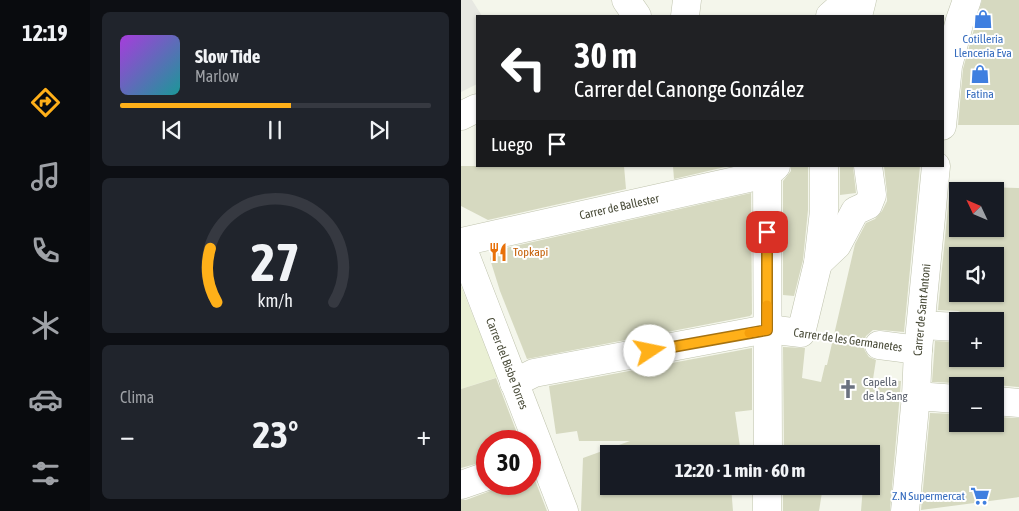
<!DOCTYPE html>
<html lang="es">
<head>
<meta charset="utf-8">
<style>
	:root { --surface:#171b24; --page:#20242c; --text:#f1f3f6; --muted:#9ea1a6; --line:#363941; --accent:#ffb019 }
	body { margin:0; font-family:"Asap Condensed",sans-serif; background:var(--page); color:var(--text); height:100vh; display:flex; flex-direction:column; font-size:19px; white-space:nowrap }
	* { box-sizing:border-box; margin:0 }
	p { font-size:16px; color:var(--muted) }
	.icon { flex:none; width:28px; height:28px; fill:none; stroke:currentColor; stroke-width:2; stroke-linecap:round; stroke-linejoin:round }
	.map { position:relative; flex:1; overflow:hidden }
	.drawer { display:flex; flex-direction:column; gap:12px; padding:12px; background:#0d0f14; width:371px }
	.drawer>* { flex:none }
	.top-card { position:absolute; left:15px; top:15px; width:468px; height:152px; border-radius:0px; box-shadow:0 1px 4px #0004; background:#202124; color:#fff; overflow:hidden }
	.needle { width:32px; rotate:314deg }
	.controls { position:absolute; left:488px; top:182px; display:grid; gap:10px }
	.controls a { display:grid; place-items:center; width:55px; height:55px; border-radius:0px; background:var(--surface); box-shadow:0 1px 4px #0004; font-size:25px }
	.speed { position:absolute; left:15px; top:430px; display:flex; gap:10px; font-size:25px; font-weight:700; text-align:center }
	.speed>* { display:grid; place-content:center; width:65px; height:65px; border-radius:50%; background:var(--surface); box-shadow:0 1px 4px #0004; line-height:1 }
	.speed .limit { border:8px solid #d22; background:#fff; color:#111 }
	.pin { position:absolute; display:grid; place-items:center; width:42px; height:42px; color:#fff; margin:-21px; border-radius:10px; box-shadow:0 2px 8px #0006 }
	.me { position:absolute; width:55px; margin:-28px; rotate:79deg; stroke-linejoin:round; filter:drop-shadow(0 0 4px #0008) }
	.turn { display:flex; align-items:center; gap:18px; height:105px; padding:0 15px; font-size:22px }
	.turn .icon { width:65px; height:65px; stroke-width:2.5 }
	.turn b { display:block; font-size:35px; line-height:42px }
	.then { display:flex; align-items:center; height:48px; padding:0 15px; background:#0003; gap:10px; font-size:19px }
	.big { font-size:38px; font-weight:700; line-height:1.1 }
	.drawer .card { flex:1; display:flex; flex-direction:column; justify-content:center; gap:8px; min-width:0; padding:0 18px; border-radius:8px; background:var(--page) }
	.drawer .dial { align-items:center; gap:0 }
	.dial svg { height:130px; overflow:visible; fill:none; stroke:var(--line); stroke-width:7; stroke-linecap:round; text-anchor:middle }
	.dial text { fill:var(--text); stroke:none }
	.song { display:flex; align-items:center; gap:15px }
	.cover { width:60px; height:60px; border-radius:8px; background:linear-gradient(135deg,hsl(280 70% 55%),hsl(180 70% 35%)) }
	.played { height:5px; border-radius:2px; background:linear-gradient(90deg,var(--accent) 55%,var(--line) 55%) }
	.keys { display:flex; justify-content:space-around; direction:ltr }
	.heat { display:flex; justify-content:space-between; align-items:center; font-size:28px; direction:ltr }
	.trip { position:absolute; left:139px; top:445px; width:280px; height:50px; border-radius:0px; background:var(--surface); box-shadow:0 1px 4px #0004; font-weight:700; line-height:50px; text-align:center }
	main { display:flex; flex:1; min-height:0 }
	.dock { display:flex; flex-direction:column; width:90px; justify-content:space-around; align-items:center; background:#090b0e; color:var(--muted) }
	.dock .icon { width:35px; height:35px }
	.dock .active { color:var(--accent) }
	.dock b { font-size:22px; color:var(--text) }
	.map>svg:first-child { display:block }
	.education { fill:#eaf0d4 }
	.parking { fill:#e7e8e2 }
	.building { fill:#d6d9c0; fill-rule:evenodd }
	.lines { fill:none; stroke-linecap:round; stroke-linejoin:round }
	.minor-casing { stroke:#bfc3ad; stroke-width:29 }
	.path { stroke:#bfc59d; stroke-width:3; stroke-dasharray:2.5 2.5; stroke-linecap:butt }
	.minor { stroke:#fff; stroke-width:28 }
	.route-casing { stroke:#a67210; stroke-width:12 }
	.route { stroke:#ffb019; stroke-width:9 }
	.slow { stroke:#f59e0b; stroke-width:9 }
	.labels { text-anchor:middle; stroke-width:4; stroke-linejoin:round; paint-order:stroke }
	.shop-label { font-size:12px; fill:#366cbe; stroke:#fff }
	.street-label { font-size:12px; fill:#494b38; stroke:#fff }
	.food-label { font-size:12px; fill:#c56008; stroke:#fff; text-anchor:start }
	.worship-label { font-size:12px; fill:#5b616d; stroke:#fff; text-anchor:start }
</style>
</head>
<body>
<main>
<nav class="dock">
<b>12:19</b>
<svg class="icon active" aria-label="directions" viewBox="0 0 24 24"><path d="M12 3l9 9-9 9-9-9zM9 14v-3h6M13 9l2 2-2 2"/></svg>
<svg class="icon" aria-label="music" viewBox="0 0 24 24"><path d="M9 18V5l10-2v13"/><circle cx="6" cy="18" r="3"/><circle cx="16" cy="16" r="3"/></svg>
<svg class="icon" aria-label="phone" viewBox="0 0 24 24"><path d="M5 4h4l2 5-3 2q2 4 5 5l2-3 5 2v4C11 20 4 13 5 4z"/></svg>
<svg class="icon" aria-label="climate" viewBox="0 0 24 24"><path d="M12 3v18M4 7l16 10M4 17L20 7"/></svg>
<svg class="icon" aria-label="car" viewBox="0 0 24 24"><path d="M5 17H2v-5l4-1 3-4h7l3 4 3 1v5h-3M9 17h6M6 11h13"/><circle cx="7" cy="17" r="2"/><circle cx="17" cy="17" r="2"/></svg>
<svg class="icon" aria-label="filters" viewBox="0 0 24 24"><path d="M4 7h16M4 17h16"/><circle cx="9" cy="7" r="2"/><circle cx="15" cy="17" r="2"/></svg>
</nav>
<section class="drawer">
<div class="card">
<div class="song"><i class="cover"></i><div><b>Slow Tide</b><p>Marlow</p></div></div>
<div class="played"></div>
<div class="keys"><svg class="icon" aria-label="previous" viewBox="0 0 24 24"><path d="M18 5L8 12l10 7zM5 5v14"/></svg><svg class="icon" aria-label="pause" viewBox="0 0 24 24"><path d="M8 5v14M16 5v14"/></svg><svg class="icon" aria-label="next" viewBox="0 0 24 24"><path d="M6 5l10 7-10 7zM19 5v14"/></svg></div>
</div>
<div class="card dial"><svg viewBox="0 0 100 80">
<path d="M14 69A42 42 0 1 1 86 69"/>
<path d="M14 69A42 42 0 0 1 10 36" stroke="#ffb019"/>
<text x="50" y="56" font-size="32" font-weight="700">27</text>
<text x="50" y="72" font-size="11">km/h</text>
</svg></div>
<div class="card"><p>Clima</p>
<div class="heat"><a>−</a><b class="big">23°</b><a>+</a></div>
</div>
</section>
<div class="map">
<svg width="558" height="511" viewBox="0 0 558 511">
	<rect width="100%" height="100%" fill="#f4f6eb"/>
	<polygon class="education" points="0,286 37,377 0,389"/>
	<polygon class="parking" points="0,0 11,0 21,16 16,16 16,84 0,92"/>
	<g class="building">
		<polygon points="521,0 558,0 558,125 497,125 502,69"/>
		<polygon points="0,166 163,166 165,189 27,220 0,206"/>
		<polygon points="212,166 264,166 264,167 213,179"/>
		<polygon points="347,166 347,210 342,260 333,296 322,295 322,181 330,171 330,167"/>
		<polygon points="379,166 392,166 395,193 379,195"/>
		<polygon points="423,166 459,166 443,332 420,330 412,330 405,336 402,344 404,351 408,357 415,360 412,379 440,381 429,511 400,511 402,486 410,486 410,454 323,454 322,347 344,348 341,378 360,382 364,365 366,365 394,244 405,223 414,219 421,211 426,201 426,193"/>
		<path d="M489,186l69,2v199l-23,-2 -30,1 -8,-3 -26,-1 3,-41 22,1v17h38v-38h-24l-5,-7 -8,-3 -20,-1zM496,191h38v38h-38zM496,256h38v38h-38z"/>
		<polygon points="290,193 291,314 289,316 66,359 39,291 29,259 31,251"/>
		<polygon points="291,348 291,410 274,412 280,454 148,454 148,486 270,486 272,511 120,511 122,458 169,441 118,441 116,431 95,434 88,386"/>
		<polygon points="35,378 59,441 26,441 26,461 0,468 0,389"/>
		<polygon points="469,413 496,414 496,424 534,424 534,417 558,418 558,497 460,510"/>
		<polygon points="72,475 86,511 0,511 0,500 5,500 48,484 69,484 69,477"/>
		<polygon points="322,486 362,486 358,511 322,511"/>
	</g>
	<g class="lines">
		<g class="minor-casing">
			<g id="minor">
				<polyline points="165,0 176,16"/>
				<polyline points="224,16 226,0"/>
				<polyline points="369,16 378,8 382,0"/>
				<polyline points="397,16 401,0"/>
				<polyline points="0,116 16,108"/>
				<polyline points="481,126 487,66 499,20 506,0"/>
				<polyline points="306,166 307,454"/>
				<path id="s1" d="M0,242l306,-68 9,-8"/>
				<path id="s2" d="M0,244l103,267"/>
				<polyline points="357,263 376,245 394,211 407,205 411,195 407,166"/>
				<polyline points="460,325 496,327"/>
				<polyline points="418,345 457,350"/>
				<polyline points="53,383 73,373 306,329 340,333 357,263 363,211 363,166"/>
				<polyline points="455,396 496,399"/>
				<polyline points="534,401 558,403"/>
				<polyline points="0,485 26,476"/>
				<polyline points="306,511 306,486"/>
				<path id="s3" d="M444,511l11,-115 2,-46 18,-184"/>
			</g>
		</g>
		<polyline class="path" points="366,337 392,341"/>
		<use href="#minor" class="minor"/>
	</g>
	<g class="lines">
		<g class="route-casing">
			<polyline id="route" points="189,351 306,330 306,232"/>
		</g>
		<use href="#route" class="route"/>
		<polyline class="slow" points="288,333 306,330 306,305"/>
	</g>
	<defs>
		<g id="shop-bare" transform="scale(1.5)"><path d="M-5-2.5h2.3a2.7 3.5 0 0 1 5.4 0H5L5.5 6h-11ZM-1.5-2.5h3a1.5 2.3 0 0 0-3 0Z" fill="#3f7fe0" stroke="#fff" stroke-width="2.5" paint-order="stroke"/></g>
		<g id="restaurant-bare" transform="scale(1.5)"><path d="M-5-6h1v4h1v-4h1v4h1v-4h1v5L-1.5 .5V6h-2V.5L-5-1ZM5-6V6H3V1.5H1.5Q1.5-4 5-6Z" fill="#e8710a" stroke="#fff" stroke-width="2.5" paint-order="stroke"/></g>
		<g id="church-bare" transform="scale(1.5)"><path d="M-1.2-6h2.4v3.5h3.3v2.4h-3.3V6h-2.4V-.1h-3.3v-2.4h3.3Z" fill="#6b7280" stroke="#fff" stroke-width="2.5" paint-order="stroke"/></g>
		<g id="supermarket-bare" transform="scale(1.5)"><path d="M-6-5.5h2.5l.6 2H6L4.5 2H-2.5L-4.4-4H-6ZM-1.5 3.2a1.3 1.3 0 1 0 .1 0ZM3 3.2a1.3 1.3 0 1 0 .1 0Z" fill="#3f7fe0" stroke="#fff" stroke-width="2.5" paint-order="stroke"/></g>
	</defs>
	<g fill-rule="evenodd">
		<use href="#shop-bare" x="522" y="19"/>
		<use href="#shop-bare" x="519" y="74"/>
		<use href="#restaurant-bare" x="37" y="252"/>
		<use href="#church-bare" x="387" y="389"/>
		<use href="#supermarket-bare" x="519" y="496"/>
	</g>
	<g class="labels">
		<g class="shop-label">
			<text x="522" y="43">Cotilleria<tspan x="522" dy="14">Llenceria Eva</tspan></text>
			<text x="519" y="98">Fatina</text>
			<text x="504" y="500" text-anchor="end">Z.N Supermercat</text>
		</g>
		<g class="street-label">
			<text dy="4" stroke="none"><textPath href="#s1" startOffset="162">Carrer de Ballester</textPath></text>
			<text dy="4" stroke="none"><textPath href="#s3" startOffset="202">Carrer de Sant Antoni</textPath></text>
			<text transform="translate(387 340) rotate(8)" y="4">Carrer de les Germanetes</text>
			<text dy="4" stroke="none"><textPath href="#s2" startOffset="128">Carrer del Bisbe Torres</textPath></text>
		</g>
		<g class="food-label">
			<text x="52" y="256">Topkapi</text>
		</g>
		<g class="worship-label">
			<text x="402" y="386">Capella<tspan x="402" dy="14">de la Sang</tspan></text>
		</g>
	</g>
</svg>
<div class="controls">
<a><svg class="needle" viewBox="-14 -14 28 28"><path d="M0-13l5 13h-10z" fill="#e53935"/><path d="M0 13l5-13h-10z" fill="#9ea1a6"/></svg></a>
<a><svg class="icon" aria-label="sound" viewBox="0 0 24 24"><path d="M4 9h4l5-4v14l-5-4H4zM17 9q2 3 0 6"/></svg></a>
<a>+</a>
<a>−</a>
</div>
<div class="speed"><div class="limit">30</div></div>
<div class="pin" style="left:306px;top:232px;background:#d93025"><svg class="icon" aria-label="arrive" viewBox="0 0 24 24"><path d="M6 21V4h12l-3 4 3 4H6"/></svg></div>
<svg class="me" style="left:189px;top:351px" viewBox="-20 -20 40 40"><circle r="19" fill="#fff"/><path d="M0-13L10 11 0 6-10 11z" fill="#ffb019"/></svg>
<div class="trip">12:20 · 1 min · 60 m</div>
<div class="top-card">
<div class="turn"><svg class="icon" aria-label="left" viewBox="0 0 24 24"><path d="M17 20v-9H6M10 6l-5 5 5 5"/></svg><div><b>30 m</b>Carrer del Canonge González</div></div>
<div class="then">Luego<svg class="icon" aria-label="arrive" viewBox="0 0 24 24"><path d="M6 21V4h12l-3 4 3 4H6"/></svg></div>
</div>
</div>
</main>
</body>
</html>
